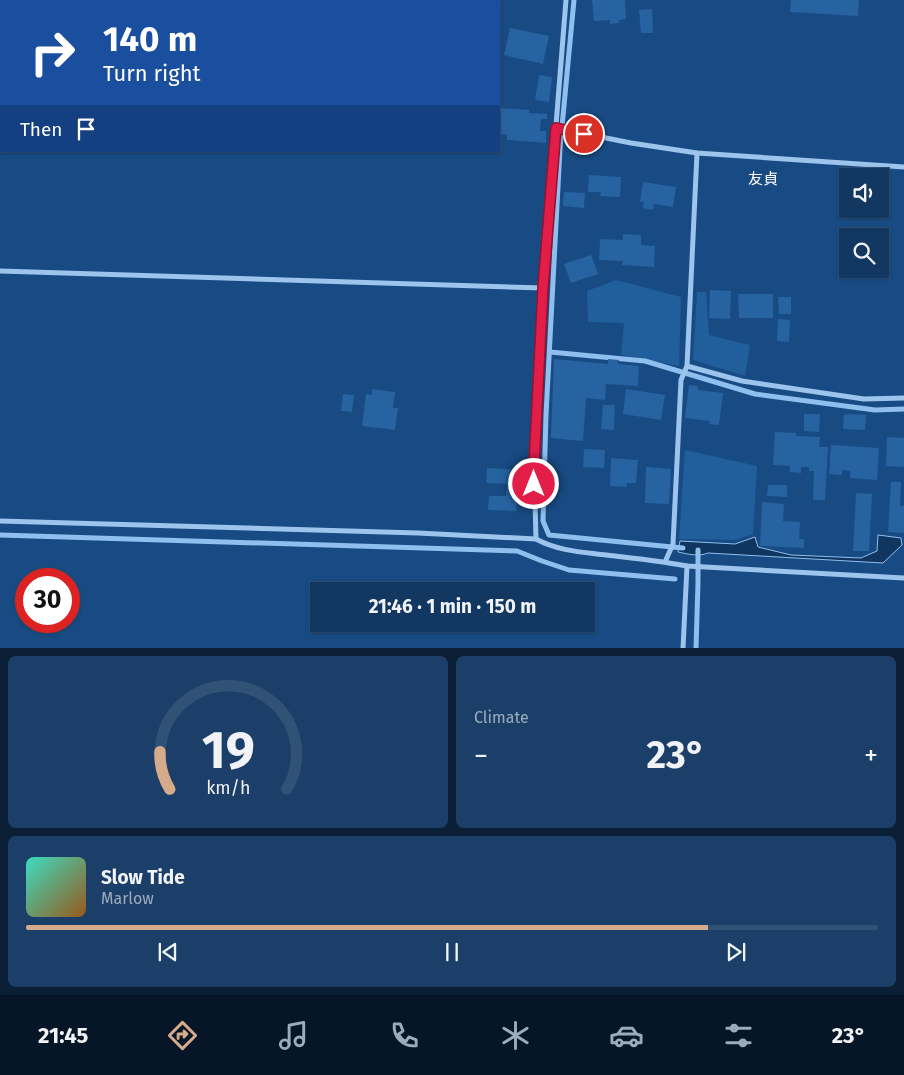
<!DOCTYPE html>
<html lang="en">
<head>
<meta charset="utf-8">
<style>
	:root { --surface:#123862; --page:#1b3f68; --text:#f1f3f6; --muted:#9cacbe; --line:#315277; --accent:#d6ab8b }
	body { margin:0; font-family:"Fira Sans","Noto Sans JP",sans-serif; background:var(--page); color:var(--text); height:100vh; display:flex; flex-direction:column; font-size:19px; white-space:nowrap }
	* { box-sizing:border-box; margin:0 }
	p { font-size:16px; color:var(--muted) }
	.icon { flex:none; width:28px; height:28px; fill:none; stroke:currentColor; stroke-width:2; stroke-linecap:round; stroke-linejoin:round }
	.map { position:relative; height:648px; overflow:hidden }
	.details { display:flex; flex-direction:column; gap:8px; padding:8px; background:#0a1f36; flex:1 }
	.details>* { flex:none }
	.top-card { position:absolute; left:0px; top:0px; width:500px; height:152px; box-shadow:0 1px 4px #0004,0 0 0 1px var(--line); background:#1a4fa0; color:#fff; overflow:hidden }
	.fabs { position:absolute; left:839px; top:168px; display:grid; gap:10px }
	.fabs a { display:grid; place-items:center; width:50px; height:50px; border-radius:0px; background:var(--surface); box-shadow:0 1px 4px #0004,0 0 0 1px var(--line); font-size:25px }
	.speed { position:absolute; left:15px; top:568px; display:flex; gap:10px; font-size:25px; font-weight:700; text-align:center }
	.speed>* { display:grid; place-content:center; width:65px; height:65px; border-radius:50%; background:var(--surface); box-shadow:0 1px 4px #0004,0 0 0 1px var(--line); line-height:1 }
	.speed .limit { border:8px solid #d22; background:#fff; color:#111 }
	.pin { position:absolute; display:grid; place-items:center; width:42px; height:42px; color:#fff; margin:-21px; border:2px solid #fff; border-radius:50%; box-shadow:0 1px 5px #0007 }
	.me { position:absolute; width:55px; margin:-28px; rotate:0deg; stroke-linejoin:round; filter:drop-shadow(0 0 4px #0008) }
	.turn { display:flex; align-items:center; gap:18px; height:105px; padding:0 20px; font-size:22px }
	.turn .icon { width:65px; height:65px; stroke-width:2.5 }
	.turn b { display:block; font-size:35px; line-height:42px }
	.then { display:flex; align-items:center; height:48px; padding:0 20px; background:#0003; gap:10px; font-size:19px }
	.big { font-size:38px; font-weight:700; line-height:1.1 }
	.details .card { flex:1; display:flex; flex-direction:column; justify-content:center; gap:8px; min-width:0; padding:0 18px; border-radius:8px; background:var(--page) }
	.details .dial { align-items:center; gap:0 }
	.dial svg { height:130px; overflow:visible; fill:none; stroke:var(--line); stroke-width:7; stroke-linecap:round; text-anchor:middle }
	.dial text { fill:var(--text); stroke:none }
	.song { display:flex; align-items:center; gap:15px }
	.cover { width:60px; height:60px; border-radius:8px; background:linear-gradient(135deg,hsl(170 70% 55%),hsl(30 70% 35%)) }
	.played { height:5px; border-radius:2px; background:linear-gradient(90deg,var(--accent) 80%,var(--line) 80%) }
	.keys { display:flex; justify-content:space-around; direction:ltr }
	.heat { display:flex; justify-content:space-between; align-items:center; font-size:28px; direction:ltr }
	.details .tiles { flex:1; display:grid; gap:8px; grid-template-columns:1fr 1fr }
	.card:last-child { grid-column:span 2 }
	.trip { position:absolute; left:310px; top:582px; width:285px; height:50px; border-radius:0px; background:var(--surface); box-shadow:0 1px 4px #0004,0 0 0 1px var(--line); font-weight:700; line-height:50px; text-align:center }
	.menu { display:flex; height:80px; justify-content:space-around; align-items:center; background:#071627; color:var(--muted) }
	.menu .icon { width:35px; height:35px }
	.menu .active { color:var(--accent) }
	.menu b { font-size:22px; color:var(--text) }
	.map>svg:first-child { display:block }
	.green { fill:#215e9c }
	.water { fill:#103660; stroke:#8ebfee }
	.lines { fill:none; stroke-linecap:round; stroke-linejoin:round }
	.stream { stroke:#8ebfee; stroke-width:5 }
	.building { fill:#2763a1 }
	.street { stroke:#9cc4ec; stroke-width:5 }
	.route-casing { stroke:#92132f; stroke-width:12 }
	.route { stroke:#e11d48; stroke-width:9 }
	.labels { text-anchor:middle; stroke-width:5; stroke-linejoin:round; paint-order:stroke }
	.neighbourhood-label { font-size:15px; fill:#fff; stroke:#184b83 }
</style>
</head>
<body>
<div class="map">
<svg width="904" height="648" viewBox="0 0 904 648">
	<rect width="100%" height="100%" fill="#184b83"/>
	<g class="green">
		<polygon points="616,280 681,297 679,366 621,355 624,323 588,322 587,291"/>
		<polygon points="697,292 706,292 709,335 750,345 745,376 693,360"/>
		<polygon points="685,450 757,466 753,534 735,540 679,539"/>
	</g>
	<g class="water">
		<polygon points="0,0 412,0 1,1 1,6"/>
		<path d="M878,535l23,3 1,7 -19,18 -175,-10c-10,4 -20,1 -30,-1l2,-11 55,3 20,-7 3,10 33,8 70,3 16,-7z"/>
	</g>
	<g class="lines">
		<g class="stream">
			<polyline points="574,0 560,148 546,415 543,521 549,535 683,548"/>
			<polyline points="550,352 645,361 755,394 875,410 904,409"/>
			<polyline points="0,535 517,551 542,561 569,570 675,579"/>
			<polyline points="696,648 698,583 698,550"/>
		</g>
	</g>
	<g class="building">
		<polygon points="592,0 625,0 626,19 619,20 619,23 610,24 610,20 594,21"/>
		<polygon points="791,0 859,0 858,16 790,12"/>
		<polygon points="652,9 653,33 641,33 639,10"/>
		<polygon points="510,28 549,36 543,64 504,55"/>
		<polygon points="539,75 552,77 549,102 535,100"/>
		<polygon points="499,108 529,110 529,113 547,114 547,119 541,119 540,131 546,131 546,143 507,140 507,135 499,134"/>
		<polygon points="589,175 621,177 620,197 600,196 601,192 588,192"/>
		<polygon points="643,182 676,187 673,207 654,204 653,210 643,208 644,202 640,202"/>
		<polygon points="564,192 585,193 584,208 563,206"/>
		<polygon points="623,234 641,235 641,245 655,246 654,267 622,265 623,261 599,260 600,239 623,240"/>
		<polygon points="591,255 598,274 571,283 564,264"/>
		<polygon points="710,290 731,291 730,319 709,318"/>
		<polygon points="738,294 773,294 773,318 739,318"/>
		<polygon points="778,297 791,297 791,314 779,314"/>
		<polygon points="778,319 790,320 789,342 777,341"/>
		<polygon points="554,359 608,364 608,359 619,360 618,364 639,366 638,386 606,384 605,400 586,398 583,441 551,438"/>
		<polygon points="689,385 698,386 698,390 723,393 719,425 709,424 710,421 685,418"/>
		<polygon points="372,389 395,392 393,408 398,408 395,430 362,426 366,394 372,395"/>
		<polygon points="626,389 665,395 661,420 623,414"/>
		<polygon points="343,394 354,395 352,412 341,411"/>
		<polygon points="603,405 615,405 614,430 601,429"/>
		<polygon points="804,414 820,414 819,432 804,431"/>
		<polygon points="844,414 866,415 865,430 843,429"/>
		<polygon points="775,432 796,433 796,436 820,437 819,447 828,447 825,500 813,500 814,471 809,471 809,467 801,467 801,473 790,472 790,466 773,465"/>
		<polygon points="887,437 904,438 904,467 886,466"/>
		<polygon points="831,445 879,448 877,480 850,478 850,471 842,470 842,475 829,474"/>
		<polygon points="584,449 605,450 604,468 583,467"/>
		<polygon points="611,458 638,460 636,483 627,483 627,487 610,486"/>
		<polygon points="646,467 671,469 669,504 645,503"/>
		<polygon points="487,468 519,470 516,511 488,510 489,496 506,496 507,484 486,483"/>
		<polygon points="891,482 901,482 900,506 904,506 904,533 888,532"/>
		<polygon points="768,485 787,485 787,497 767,496"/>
		<polygon points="856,493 872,494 869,551 853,551"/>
		<polygon points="762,502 784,504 783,521 800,522 799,539 804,539 804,548 760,546"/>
	</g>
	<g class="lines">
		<g class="street">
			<polyline points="556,128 631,143 697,153 904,167"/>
			<polyline points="697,153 687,366 742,381 864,399 904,398"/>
			<polyline points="0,271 543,288"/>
			<path d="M0,521l418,12 118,6c22,12 46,13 70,16 27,3 54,6 81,11l217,12"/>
			<polyline points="536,539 534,465 543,288 566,0"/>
			<polyline points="665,562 673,544 681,380 687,366"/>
			<polyline points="683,648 687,566"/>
		</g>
	</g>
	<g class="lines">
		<g class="route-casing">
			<polyline id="route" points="534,484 534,466 543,288 556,128 584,134"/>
		</g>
		<use href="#route" class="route"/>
	</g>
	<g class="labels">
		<g class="neighbourhood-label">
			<text x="763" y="184">友貞</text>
		</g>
	</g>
</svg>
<div class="fabs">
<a><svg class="icon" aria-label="sound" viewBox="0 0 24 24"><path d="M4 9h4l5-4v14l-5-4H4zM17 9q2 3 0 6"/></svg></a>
<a><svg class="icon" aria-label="search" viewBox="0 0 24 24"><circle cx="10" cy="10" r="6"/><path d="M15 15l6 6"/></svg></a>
</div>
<div class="speed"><div class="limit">30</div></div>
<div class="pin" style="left:584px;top:134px;background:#d93025"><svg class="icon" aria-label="arrive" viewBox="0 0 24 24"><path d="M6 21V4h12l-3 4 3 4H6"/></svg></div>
<svg class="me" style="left:534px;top:484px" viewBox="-20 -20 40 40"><circle r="17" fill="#e11d48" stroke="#fff" stroke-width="3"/><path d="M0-11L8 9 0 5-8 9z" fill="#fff"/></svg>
<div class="trip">21:46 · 1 min · 150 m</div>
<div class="top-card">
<div class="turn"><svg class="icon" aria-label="right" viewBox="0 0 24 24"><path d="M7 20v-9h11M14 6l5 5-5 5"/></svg><div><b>140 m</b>Turn right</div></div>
<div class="then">Then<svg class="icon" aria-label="arrive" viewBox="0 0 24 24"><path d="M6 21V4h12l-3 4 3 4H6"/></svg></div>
</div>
</div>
<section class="details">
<div class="tiles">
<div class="card dial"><svg viewBox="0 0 100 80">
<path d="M14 69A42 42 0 1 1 86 69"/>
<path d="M14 69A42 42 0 0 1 8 46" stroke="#d6ab8b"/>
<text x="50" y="56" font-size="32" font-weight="700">19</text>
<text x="50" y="72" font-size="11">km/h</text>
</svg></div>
<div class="card"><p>Climate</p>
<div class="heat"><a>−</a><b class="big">23°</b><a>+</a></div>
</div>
<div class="card">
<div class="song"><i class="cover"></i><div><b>Slow Tide</b><p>Marlow</p></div></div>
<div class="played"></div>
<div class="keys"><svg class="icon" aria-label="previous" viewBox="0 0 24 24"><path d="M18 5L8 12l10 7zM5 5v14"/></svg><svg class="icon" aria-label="pause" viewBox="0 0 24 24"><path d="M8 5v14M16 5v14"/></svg><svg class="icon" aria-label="next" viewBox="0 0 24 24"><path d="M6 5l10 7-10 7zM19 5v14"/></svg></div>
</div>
</div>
</section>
<nav class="menu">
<b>21:45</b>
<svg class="icon active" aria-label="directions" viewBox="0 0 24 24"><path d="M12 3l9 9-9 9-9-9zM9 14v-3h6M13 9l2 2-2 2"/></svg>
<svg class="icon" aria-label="music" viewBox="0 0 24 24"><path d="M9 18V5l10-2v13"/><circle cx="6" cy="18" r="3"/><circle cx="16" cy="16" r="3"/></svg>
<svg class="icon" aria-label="phone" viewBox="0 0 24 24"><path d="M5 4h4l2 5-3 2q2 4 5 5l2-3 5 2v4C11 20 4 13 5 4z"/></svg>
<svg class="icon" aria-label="climate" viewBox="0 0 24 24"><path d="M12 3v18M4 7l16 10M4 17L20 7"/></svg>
<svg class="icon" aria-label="car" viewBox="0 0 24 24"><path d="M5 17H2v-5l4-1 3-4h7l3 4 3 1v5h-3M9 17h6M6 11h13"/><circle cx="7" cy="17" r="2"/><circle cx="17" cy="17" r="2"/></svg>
<svg class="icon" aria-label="filters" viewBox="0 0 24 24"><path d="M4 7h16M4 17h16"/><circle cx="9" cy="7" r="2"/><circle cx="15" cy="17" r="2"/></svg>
<b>23°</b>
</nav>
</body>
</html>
